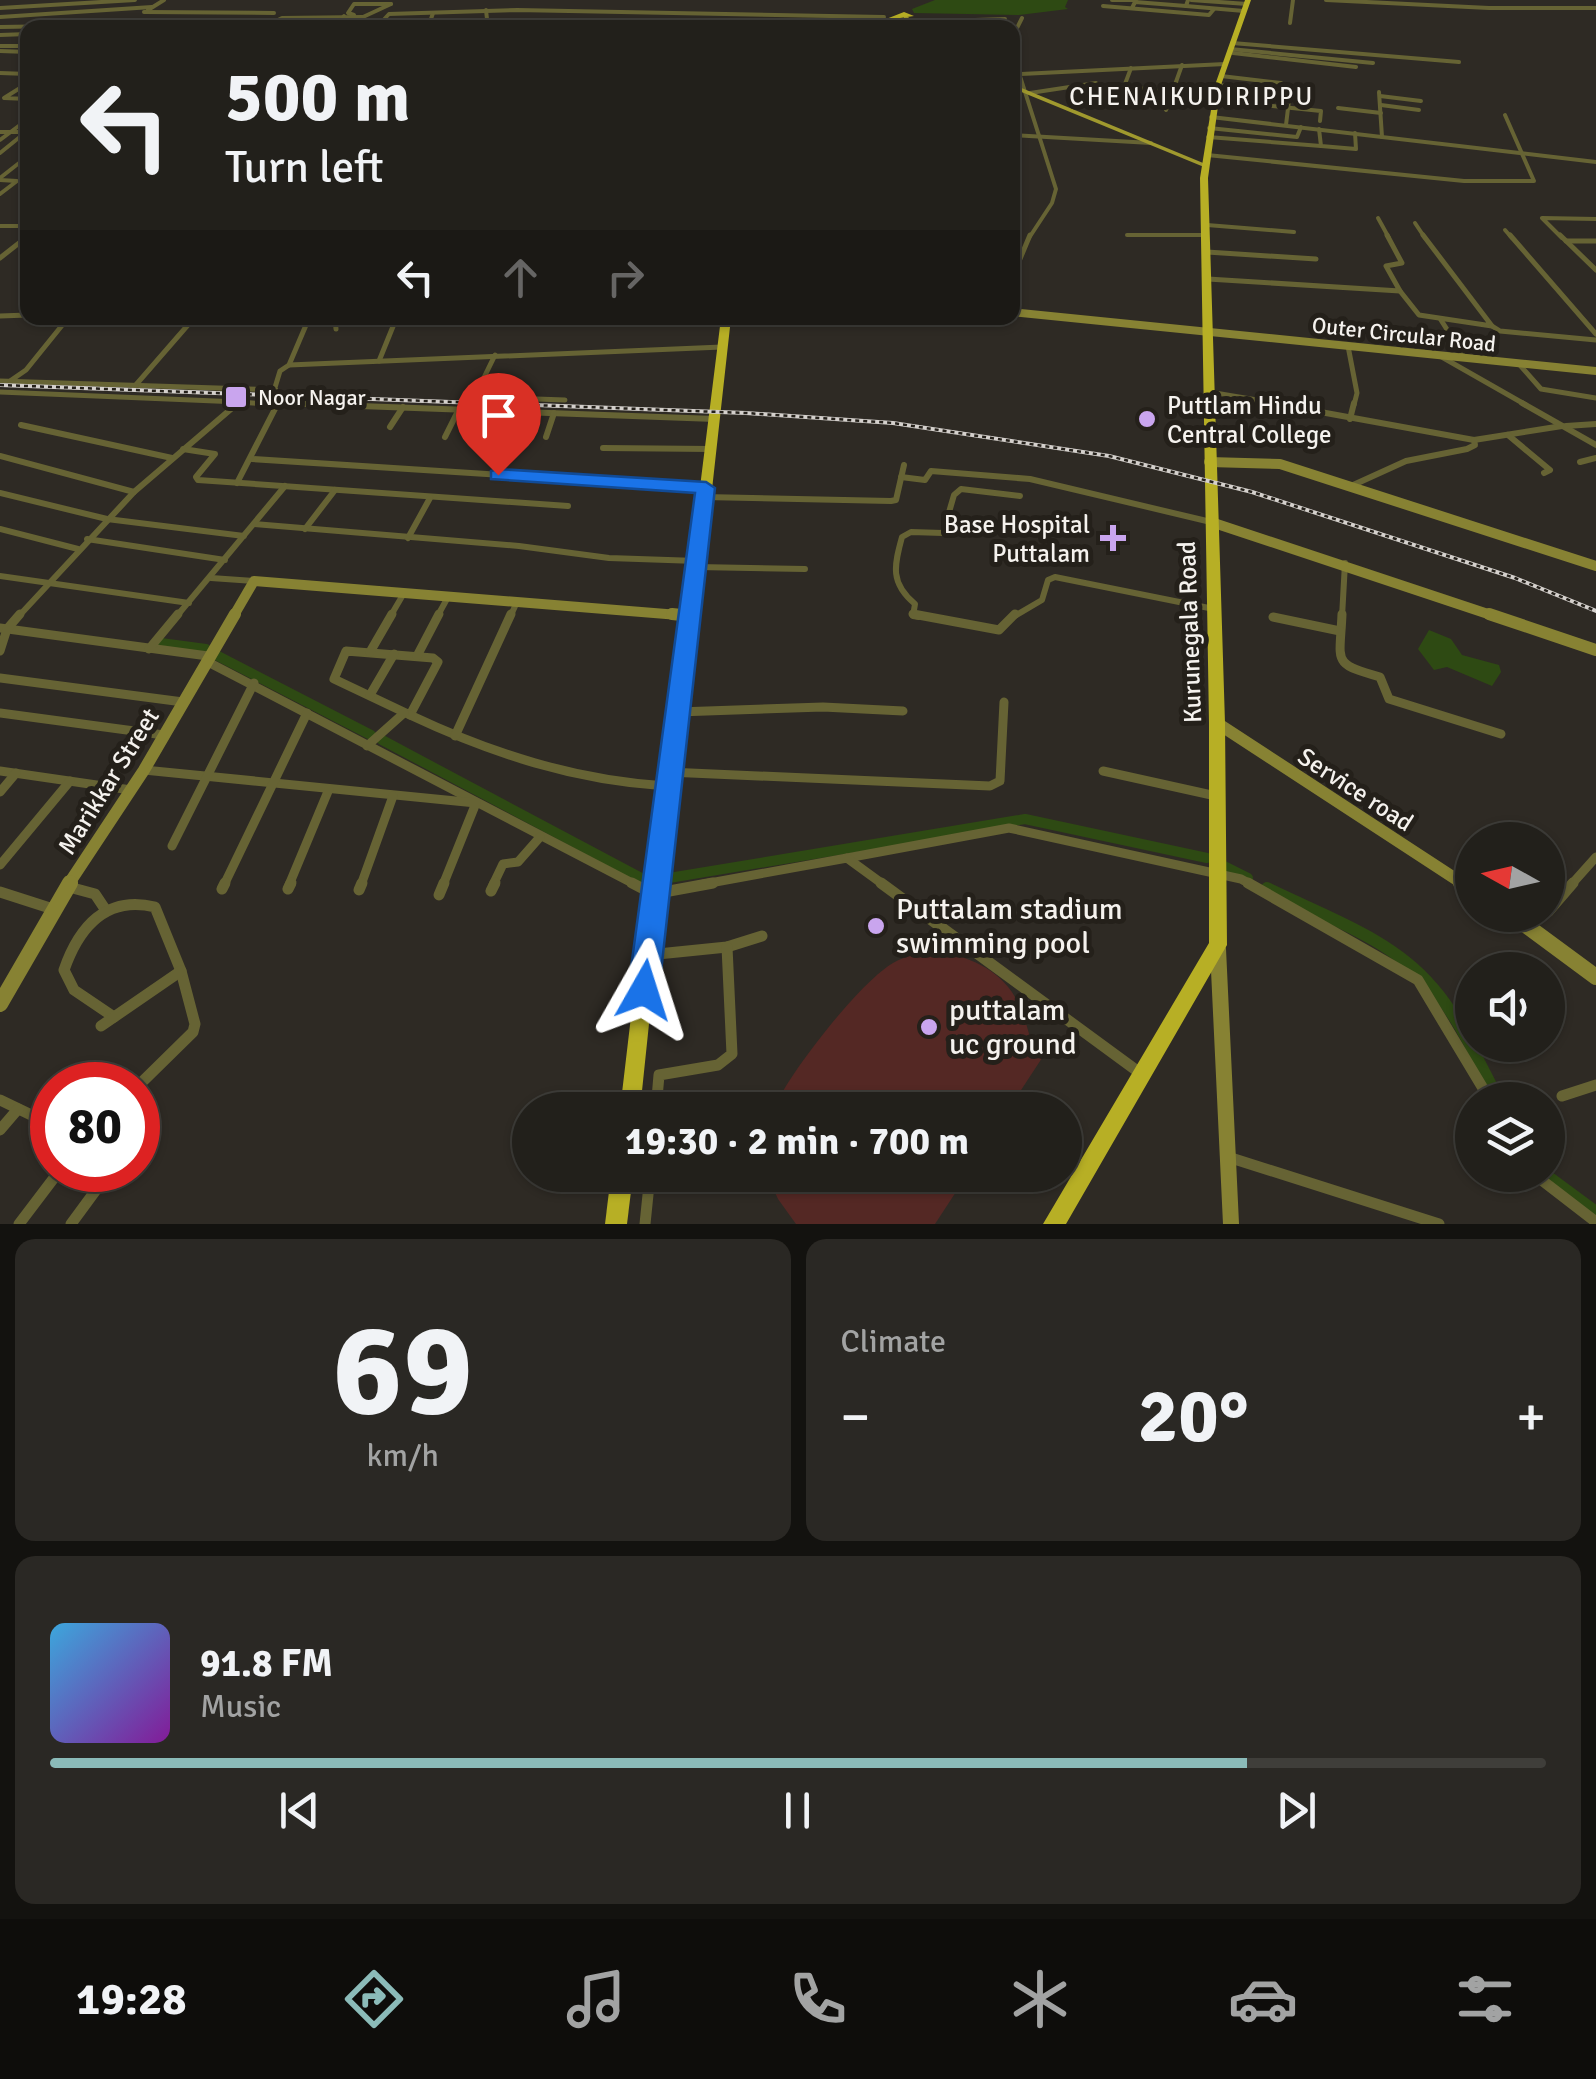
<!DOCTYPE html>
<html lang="en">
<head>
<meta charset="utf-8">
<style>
	:root { --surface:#22201b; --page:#2a2824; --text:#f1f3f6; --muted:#a2a3a3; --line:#3f3e3a; --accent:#8bbbb9 }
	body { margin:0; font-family:Signika,sans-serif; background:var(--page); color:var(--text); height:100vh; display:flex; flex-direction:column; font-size:38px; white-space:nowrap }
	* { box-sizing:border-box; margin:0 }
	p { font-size:32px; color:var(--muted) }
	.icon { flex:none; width:55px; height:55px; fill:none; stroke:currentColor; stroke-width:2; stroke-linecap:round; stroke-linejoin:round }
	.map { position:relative; height:1224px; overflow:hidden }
	.drawer { display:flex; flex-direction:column; gap:15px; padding:15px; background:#13120f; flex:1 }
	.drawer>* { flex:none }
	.top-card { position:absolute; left:20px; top:20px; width:1000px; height:305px; border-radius:20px; box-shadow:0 2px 8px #0004,0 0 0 2px var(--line); background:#22201b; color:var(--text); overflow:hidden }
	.needle { width:65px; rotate:278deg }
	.controls { position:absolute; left:1455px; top:822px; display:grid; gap:20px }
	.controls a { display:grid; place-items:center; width:110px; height:110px; border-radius:50%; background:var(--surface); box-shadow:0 2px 8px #0004,0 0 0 2px var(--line); font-size:50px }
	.speed { position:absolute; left:30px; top:1062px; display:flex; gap:20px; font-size:50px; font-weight:700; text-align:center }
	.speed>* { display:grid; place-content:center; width:130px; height:130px; border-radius:50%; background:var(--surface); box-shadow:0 2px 8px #0004,0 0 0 2px var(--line); line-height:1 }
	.speed .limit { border:15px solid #d22; background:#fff; color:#111 }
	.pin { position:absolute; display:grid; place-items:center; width:85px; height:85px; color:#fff; margin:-102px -42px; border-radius:50% 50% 50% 0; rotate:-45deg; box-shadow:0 0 10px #0007 }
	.pin .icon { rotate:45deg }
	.me { position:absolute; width:110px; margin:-55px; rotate:6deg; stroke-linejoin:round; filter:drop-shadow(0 0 8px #0008) }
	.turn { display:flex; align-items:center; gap:35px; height:210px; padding:0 40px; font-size:45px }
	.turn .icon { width:130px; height:130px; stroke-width:2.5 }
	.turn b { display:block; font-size:70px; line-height:85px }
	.lanes { display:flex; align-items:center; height:95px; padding:0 40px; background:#0003; justify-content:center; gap:50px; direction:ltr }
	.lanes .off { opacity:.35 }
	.big { font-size:75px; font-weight:800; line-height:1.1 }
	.drawer .card { flex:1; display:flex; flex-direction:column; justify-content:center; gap:15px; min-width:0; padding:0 35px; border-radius:20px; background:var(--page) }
	.drawer .dial { align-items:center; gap:0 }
	.dial b { font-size:130px; line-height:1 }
	.song { display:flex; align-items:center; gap:30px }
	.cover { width:120px; height:120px; border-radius:15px; background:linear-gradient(135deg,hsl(200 70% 55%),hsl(290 70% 35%)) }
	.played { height:10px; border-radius:5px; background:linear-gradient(90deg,var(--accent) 80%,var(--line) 80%) }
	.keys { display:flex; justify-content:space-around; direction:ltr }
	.heat { display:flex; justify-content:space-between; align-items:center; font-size:55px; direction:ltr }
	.drawer .tiles { flex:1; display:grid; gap:15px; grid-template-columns:1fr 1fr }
	.card:last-child { grid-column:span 2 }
	.trip { position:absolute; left:512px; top:1092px; width:570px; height:100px; border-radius:50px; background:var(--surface); box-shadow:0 2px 8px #0004,0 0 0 2px var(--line); font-weight:800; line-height:100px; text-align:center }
	.dock { display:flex; height:160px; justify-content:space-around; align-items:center; background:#0e0d0b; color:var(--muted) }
	.dock .icon { width:70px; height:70px }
	.dock .selected { color:var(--accent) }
	.dock b { font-size:45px; color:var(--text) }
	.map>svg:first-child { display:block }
	.green { fill:#542824 }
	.water { fill:#2e4a13 }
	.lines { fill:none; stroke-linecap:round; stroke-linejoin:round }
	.canal-far1 { stroke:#2e4a13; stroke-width:10 }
	.canal { stroke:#2e4a13; stroke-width:12 }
	.street-far4 { stroke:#666334; stroke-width:4 }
	.street-far3 { stroke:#666334; stroke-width:5 }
	.street-far2 { stroke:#666334; stroke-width:6 }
	.street-far1 { stroke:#666334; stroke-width:9 }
	.street { stroke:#666334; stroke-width:11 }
	.secondary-far3 { stroke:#878233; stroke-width:8 }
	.secondary-far2 { stroke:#878233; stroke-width:10 }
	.secondary-far1 { stroke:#878233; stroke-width:12 }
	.secondary { stroke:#878233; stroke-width:16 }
	.primary { fill:#a0992e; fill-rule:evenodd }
	.highway { fill:#b7af25; fill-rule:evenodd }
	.rail-casing { stroke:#d4d0cc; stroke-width:4 }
	.rail { stroke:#24201a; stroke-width:2.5; stroke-dasharray:4; stroke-linecap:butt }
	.route { fill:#1a73e8; stroke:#114b97; stroke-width:2.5 }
	.poi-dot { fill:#c9a5ee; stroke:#24201a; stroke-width:4 }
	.labels { text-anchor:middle; stroke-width:10; stroke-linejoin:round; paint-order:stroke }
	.far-street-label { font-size:22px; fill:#f5f2ee; stroke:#24201a }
	.far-poi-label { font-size:22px; fill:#f5f2ee; stroke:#24201a; text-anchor:start }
	.far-quarter-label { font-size:25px; letter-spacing:2.5px; fill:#f5f2ee; stroke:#24201a }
	.poi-label { font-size:25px; fill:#f5f2ee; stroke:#24201a; text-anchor:start }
	.street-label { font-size:25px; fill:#f5f2ee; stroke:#24201a }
	.near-poi-label { font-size:30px; fill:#f5f2ee; stroke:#24201a; text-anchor:start }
</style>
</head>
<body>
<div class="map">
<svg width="1596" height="1224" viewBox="0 0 1596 1224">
	<rect width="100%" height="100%" fill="#2e2a24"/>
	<g class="green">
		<path d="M939,952c39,6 71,24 84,62 7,19 5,28 21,41l-36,55h-235c16,-37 86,-127 120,-147 13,-8 31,-10 46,-11z"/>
		<polygon points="767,1175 967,1175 935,1224 796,1224 778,1199"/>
	</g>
	<g class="water">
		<polygon points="935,0 1068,0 1065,7 1068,9 1019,15 914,13 912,9"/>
		<polygon points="1429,630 1451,639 1462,655 1499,665 1501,672 1492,686 1447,667 1434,670 1418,649"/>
	</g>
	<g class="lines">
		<g class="canal-far1">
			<polyline points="161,643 206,649"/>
			<polyline points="216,655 371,735"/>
			<polyline points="382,740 643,879"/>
			<polyline points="1224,866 1248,878"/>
			<polyline points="663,879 1025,819 1207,858"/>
		</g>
		<g class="canal">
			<path d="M1267,888c56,28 124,50 165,99 29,33 46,75 67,113"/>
			<polyline points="1546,1175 1596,1212"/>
		</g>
		<g class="street-far4">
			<polyline points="1112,0 1136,0"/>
			<polyline points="1188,0 1186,6 1244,11"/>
			<polyline points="1191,0 1247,4"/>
			<polyline points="1326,0 1489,8 1596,8"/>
			<polyline points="1103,6 1209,15 1214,9"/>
			<polyline points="0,8 135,0"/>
			<polyline points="1132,8 1135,2 1186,6"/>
			<polyline points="148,10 164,0"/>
			<polyline points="144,12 274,13"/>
			<polyline points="354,15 348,13 354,4 391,4"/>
			<polyline points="0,17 152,7"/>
			<polyline points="363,17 391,4"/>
			<polyline points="127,22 186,24"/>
			<polyline points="274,22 282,18 363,17 358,28"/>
			<polyline points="914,22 1005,19"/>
			<polyline points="1290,23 1293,0"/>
			<polyline points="0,27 122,25"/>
			<polyline points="333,28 344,16"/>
			<polyline points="376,28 389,14 517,10 884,17"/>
			<polyline points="428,28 433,13"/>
			<polyline points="479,28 487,19 486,10"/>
			<polyline points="0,35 28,34"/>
			<polyline points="1012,38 1022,18"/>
			<polyline points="1232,43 1459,62"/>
			<polyline points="0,46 28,46"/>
			<polyline points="1230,49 1373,63"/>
			<polyline points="0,51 28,52"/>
			<polyline points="1012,51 1056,189 1052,203 1029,238"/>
			<polyline points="1233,53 1356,67"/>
			<polyline points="0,73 28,74"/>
			<polyline points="1021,74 1225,64"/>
			<polyline points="1221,76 1281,83"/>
			<polyline points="28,83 4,98 28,99"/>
			<polyline points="1218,85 1290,92 1286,125"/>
			<polyline points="1124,86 1215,99"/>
			<polyline points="1379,92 1382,137"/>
			<polyline points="1030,93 1096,83"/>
			<polyline points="1380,96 1421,101"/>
			<polyline points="1096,97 1119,100 1131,68"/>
			<polyline points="1215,100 1321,111 1320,121"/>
			<polyline points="1381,105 1419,110"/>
			<polyline points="1338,108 1381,113"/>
			<polyline points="1166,110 1182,65"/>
			<polyline points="1211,117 1596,162"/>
			<polyline points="1209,128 1297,137 1301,127"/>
			<polyline points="1319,129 1321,146 1356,149 1355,133"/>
			<polyline points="0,132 26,132 0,153"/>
			<polyline points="1012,135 1151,143"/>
			<polyline points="1208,137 1321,146"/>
			<polyline points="0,140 28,119"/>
			<polyline points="1207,155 1464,181 1534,181 1505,115"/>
			<polyline points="0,178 28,156"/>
			<polyline points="0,180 17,181 0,194"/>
			<polyline points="1378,218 1389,238"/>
			<polyline points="1415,223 1425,238"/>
			<polyline points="1207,225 1294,232"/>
			<polyline points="0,226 28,226"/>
			<polyline points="1505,230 1512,238"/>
			<polyline points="1127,235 1207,235"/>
			<polyline points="1562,238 1542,218 1596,219"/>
		</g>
		<g class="street-far3">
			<polyline points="1510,235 1596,334"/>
			<polyline points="1560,235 1596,270"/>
			<polyline points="1566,241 1596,241"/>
			<polyline points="1207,252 1316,259"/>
			<polyline points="0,258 28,236"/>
			<polyline points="1012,278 1030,235"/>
			<polyline points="1208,279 1400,291 1386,266 1402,263 1387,235"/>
			<polyline points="1400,291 1419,315 1492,326 1423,235"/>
			<polyline points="0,316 28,315"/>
			<polyline points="309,318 289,365 280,371 273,394 278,403 335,405"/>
			<polyline points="335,318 336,329"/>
			<polyline points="1441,320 1465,358"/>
			<polyline points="1492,326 1500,331 1596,340"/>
			<polyline points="1348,346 1357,393 1354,405"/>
			<polyline points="495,355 476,394 479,397 565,400"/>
			<polyline points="1440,356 1526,405"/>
			<polyline points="379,361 396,319"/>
			<polyline points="1519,364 1541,389 1596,398"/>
			<polyline points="289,365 722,347"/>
			<polyline points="0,381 276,390"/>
			<polyline points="10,381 26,370 68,318"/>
			<polyline points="134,387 194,318"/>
			<polyline points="0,392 239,402"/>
			<polyline points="1209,392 1286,405"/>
			<polyline points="235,405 239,402 277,405"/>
		</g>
		<g class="street-far2">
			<polyline points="278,403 715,419"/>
			<polyline points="1271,403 1474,440 1562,426"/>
			<polyline points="1522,403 1596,445"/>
			<polyline points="1350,419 1354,403"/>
			<polyline points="21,425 172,458"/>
			<polyline points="1566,426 1596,424"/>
			<polyline points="390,427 403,407"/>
			<polyline points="1508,435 1550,470 1544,473"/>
			<polyline points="502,436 513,411"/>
			<polyline points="445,437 459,409"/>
			<polyline points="546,437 554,413"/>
			<polyline points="603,448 711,449"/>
			<polyline points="183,449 215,454 196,477 198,480 568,506"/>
			<polyline points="0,456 134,492"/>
			<polyline points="252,459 706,488"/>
			<polyline points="1580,462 1596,458"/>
			<polyline points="901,477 925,480 931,471 1030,479 1211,522"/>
			<polyline points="237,483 278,403 261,403"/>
			<polyline points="1351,486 1406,461 1467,449 1475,445 1474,440"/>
			<polyline points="0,493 107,519 244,536"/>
			<polyline points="704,497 891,501 896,500 904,465"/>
			<polyline points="254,524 519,546 609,558 697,561"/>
			<polyline points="0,529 78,549"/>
			<polyline points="305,529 335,490"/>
			<polyline points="408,538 430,498"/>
			<polyline points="87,539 225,560"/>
			<polyline points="697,567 805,569"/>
			<polyline points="0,576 189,603"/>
			<polyline points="211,578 254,581"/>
			<polyline points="18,617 134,492 238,403"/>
			<polyline points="176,617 285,486"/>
			<polyline points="390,617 404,593"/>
			<polyline points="437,617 448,597"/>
			<polyline points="510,617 517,602"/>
			<path d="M919,617l-6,-1 2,-12c-25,-21 -21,-38 -13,-67l9,-5 32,1 11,-38 7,-6 59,7"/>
			<polyline points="1013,617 1042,600 1048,580 1055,577 1214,609"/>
			<polyline points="1342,617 1345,563"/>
		</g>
		<g class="street-far1">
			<polyline points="913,614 999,630 1015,614"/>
			<path d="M1342,614c-2,49 -11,49 38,63l9,22 112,35"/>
			<polyline points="1273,617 1340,631"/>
			<polyline points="0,628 208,656"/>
			<polyline points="149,649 178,614"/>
			<polyline points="0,651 7,629 20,614"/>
			<polygon points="346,651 433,658 438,662 410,715 334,679"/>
			<polyline points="370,652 392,614"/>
			<polyline points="417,656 439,614"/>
			<polyline points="206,661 636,885"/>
			<polyline points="0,678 183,702"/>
			<polyline points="370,695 394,654"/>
			<polyline points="678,712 823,707 903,711"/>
			<polyline points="0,713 164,735"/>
			<path d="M410,715c83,39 164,65 256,71"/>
			<polyline points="455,736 511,614"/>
			<polyline points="367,746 404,713"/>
			<polyline points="144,770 476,803 443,885"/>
			<polyline points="0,771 131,790"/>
			<polyline points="1103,771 1216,796"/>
			<polyline points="668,772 990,786 1000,781 1004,702"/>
			<polyline points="0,792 16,773"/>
			<polyline points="172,846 254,683"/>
			<polyline points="847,858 1009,828 1241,879 1252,885"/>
			<polyline points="0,865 70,781"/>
			<polyline points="224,885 307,713"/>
			<polyline points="289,885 329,789"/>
			<polyline points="361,885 393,796"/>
			<polyline points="493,885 503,864 518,862 540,837"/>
			<polyline points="699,885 847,858 884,885"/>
			<polyline points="1571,885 1596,857"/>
		</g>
		<g class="street">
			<polyline points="632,883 653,894 713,883"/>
			<polyline points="881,883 1140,1073"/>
			<polyline points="1248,883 1418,980 1490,1100"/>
			<polyline points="69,887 95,894 105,909"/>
			<polyline points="222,889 225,883"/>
			<polyline points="288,889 291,883"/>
			<polyline points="359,890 362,883"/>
			<polyline points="491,891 495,883"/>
			<polyline points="0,892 53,909"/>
			<polyline points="439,895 444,883"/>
			<polyline points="1548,912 1573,883"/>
			<polyline points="648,955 727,947 762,936"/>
			<path d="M114,1017l-40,-27 -10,-20c15,-43 42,-75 91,-63l26,64 14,53 -2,8 -55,54"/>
			<polyline points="101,1026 181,971"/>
			<polyline points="1562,1096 1596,1085"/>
			<polyline points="0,1100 52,1125"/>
			<polyline points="656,1110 659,1075 718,1065 732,1054 727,947"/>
			<polyline points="0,1130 18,1109"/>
			<polyline points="1228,1157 1439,1224"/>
			<polyline points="1535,1175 1596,1222"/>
			<polyline points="19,1224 60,1170"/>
			<polyline points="71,1224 96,1190"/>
			<polyline points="645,1224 650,1175"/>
		</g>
		<polyline class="secondary-far3" points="1012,312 1596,371"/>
		<g class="secondary-far2">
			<polyline points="1209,462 1280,464 1596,566"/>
			<polyline points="1211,522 1497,617"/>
			<polyline points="233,617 254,581 691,616"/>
		</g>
		<g class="secondary-far1">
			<polyline points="672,614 691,616"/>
			<polyline points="1489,614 1596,650"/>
			<polyline points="1217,723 1465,885"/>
			<polyline points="68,885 144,770 235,614"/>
		</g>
		<g class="secondary">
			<polyline points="1461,883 1472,890"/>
			<polyline points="1512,915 1596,977"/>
			<polyline points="1218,949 1231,1224"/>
			<polyline points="0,1004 70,883"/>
		</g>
		<g class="primary">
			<polygon points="904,17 908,17 923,28 917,28 904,19"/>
			<polygon points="1012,84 1208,165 1209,166 1204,167 1012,88"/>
		</g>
		<g class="highway">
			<polygon points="1245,0 1251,0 1221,85 1208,178 1225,723 1227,945 1066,1224 1043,1224 1209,943 1209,723 1200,178 1215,85"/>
			<polygon points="904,12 914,16 900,18 873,28 863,28"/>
			<polygon points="721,318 731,318 698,616 672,804 640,1110 620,1110 656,804 684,616"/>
			<polygon points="611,1175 633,1175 627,1224 605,1224"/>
		</g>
		<g class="rail-casing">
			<polyline id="rail" points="0,385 746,413 893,423 1109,456 1252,492 1515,578 1596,611"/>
		</g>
		<use href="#rail" class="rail"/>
	</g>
	<polygon class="route" points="498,469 706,482 715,488 659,990 655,1000 644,1004 633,1000 628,990 695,493 491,479 491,471"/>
	<g class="poi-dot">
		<rect x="224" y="385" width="24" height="24" rx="5"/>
		<circle cx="1147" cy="419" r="10"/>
		<path d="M1108 523h10v10h10v10h-10v10h-10v-10h-10v-10h10z"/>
		<circle cx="876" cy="926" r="10"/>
		<circle cx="929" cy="1027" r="10"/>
	</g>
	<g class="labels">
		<g class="far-street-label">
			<text transform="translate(1404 334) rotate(6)" y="8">Outer Circular Road</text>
		</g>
		<g class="far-poi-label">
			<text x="258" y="405">Noor Nagar</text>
		</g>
		<g class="far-quarter-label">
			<text x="1192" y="105">CHENAIKUDIRIPPU</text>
		</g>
		<g class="poi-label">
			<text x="1167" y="414">Puttlam Hindu<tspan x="1167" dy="29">Central College</tspan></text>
			<text x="1090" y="533" text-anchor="end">Base Hospital<tspan x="1090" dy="29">Puttalam</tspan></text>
		</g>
		<g class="street-label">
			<text transform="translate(1189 632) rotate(-92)" y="9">Kurunegala Road</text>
			<text transform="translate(108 781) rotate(-58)" y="9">Marikkar Street</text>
			<text transform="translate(1356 789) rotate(33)" y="9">Service road</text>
		</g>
		<g class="near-poi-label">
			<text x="896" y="919">Puttalam stadium<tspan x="896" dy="34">swimming pool</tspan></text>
			<text x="949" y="1020">puttalam<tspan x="949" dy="34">uc ground</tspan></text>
		</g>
	</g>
</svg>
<div class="controls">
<a><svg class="needle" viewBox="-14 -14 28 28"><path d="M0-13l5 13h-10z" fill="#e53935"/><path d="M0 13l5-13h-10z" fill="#a2a3a3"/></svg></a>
<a><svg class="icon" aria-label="sound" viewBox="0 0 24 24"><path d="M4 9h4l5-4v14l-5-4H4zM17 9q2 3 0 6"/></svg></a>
<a><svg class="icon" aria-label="layers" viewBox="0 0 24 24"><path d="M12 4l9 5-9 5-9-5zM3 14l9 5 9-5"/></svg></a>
</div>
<div class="speed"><div class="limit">80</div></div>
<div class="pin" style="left:498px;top:475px;background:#d93025"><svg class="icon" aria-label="arrive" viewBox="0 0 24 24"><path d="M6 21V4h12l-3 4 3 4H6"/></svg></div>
<svg class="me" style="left:644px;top:990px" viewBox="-20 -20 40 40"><path d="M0-17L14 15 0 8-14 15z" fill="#1a73e8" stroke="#fff" stroke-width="4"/></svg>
<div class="trip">19:30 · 2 min · 700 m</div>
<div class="top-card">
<div class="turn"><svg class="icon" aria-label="left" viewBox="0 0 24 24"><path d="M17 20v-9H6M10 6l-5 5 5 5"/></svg><div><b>500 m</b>Turn left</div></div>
<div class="lanes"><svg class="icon" aria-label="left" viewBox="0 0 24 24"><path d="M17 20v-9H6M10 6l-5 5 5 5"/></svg><svg class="icon off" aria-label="ahead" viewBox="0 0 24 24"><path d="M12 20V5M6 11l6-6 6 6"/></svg><svg class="icon off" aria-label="right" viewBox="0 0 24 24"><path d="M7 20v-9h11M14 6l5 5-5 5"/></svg></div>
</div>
</div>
<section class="drawer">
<div class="tiles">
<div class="card dial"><b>69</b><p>km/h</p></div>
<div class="card"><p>Climate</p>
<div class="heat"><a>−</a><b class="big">20°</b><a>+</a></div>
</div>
<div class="card">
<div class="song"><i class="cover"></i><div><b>91.8 FM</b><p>Music</p></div></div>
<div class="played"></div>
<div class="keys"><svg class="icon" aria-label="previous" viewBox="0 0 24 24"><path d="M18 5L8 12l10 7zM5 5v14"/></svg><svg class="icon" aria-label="pause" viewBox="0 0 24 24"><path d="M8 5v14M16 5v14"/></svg><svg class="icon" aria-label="next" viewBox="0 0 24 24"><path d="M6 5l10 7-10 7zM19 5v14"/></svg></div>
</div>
</div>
</section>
<nav class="dock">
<b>19:28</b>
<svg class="icon selected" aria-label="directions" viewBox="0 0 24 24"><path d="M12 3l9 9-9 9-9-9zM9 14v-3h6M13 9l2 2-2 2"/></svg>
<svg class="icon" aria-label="music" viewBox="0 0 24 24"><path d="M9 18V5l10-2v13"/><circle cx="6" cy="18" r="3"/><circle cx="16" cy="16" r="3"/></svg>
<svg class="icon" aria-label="phone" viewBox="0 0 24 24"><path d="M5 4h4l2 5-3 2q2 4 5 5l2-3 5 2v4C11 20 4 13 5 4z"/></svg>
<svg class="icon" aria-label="climate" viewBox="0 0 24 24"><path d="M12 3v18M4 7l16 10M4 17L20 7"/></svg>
<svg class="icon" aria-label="car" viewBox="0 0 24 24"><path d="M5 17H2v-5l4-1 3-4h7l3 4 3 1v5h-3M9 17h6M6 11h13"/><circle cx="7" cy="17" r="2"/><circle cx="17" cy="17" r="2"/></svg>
<svg class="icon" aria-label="filters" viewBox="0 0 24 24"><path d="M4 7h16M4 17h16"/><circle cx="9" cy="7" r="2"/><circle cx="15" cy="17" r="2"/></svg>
</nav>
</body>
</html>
